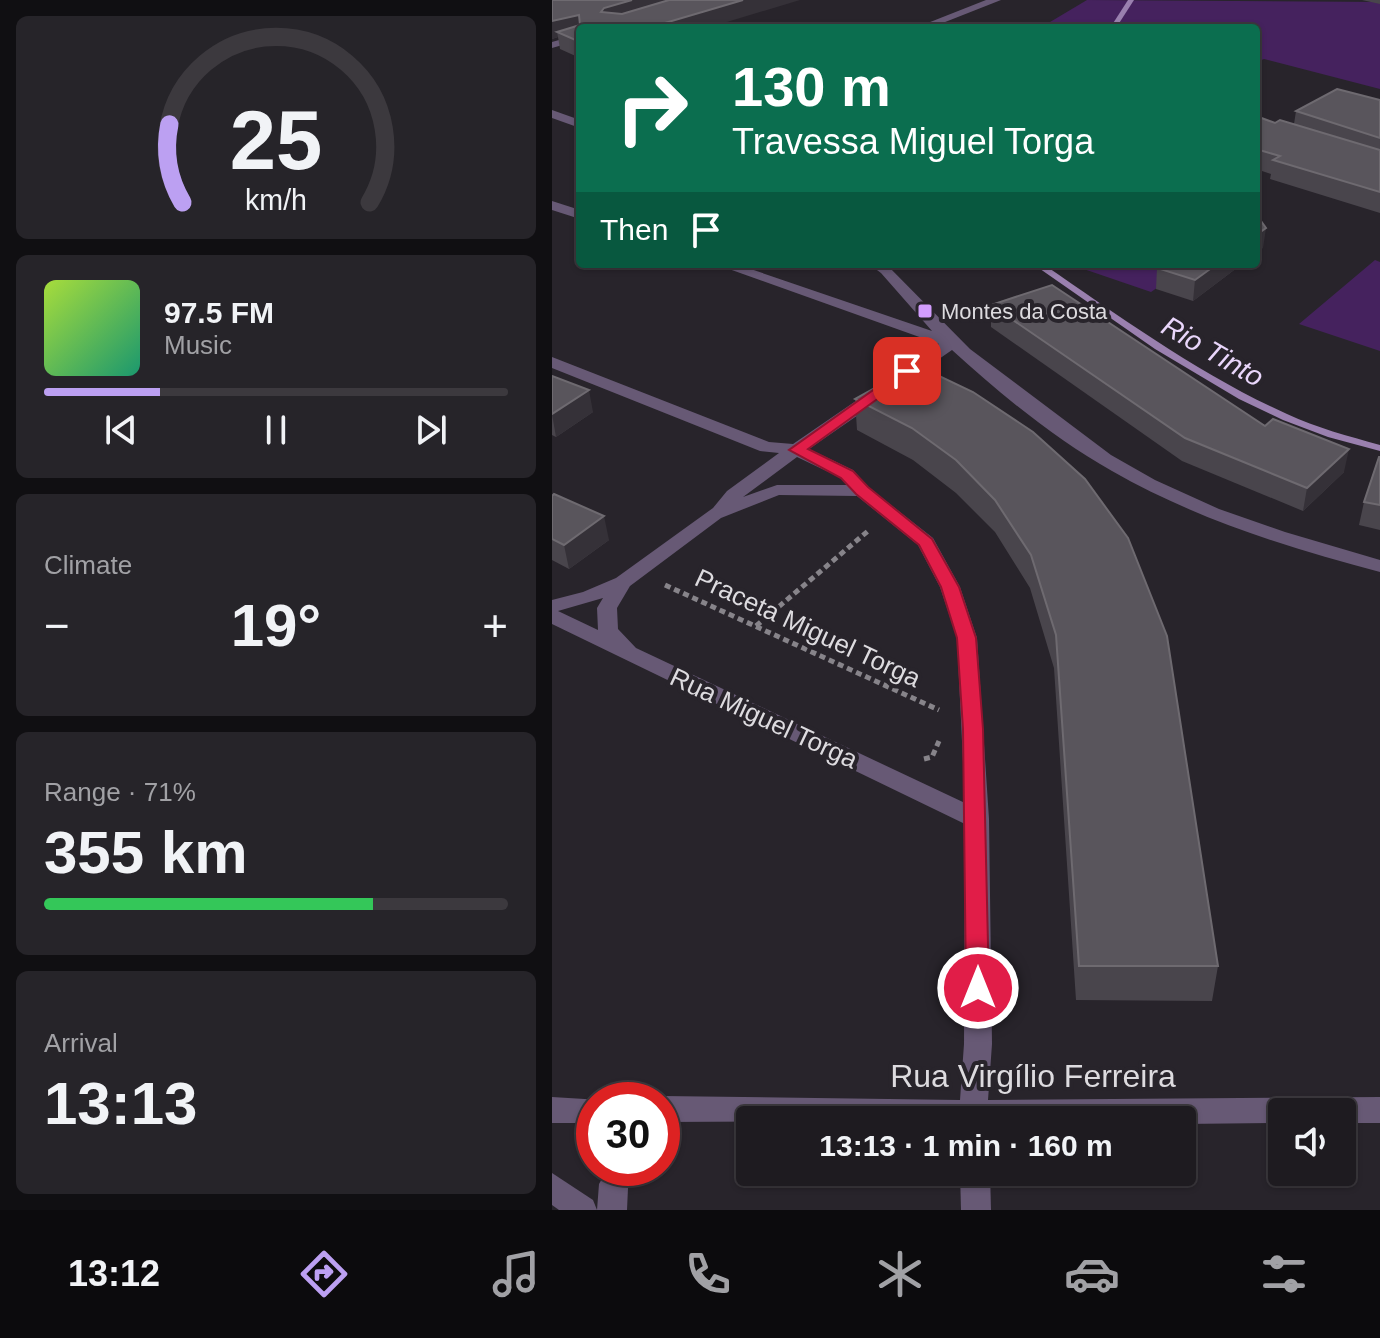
<!DOCTYPE html>
<html lang="en">
<head>
<meta charset="utf-8">
<style>
	:root { --surface:#1e1b20; --page:#262429; --text:#f1f3f6; --muted:#a1a1a5; --line:#3c393e; --accent:#bca0f2 }
	body { margin:0; font-family:Helvetica,sans-serif; background:var(--page); color:var(--text); height:100vh; display:flex; flex-direction:column; font-size:30px; white-space:nowrap }
	* { box-sizing:border-box; margin:0 }
	p { font-size:26px; color:var(--muted) }
	.icon { flex:none; width:44px; height:44px; fill:none; stroke:currentColor; stroke-width:2; stroke-linecap:round; stroke-linejoin:round }
	.map { position:relative; flex:1; overflow:hidden }
	.side { display:flex; flex-direction:column; gap:16px; padding:16px; background:#100f12; width:552px }
	.side>* { flex:none }
	.guide { position:absolute; left:24px; top:24px; width:684px; height:244px; border-radius:8px; box-shadow:0 2px 6px #0004,0 0 0 2px var(--line); background:#0b6e4f; color:#fff; overflow:hidden }
	.tools { position:absolute; left:716px; top:1098px; display:grid; gap:16px }
	.tools a { display:grid; place-items:center; width:88px; height:88px; border-radius:8px; background:var(--surface); box-shadow:0 2px 6px #0004,0 0 0 2px var(--line); font-size:40px }
	.speed { position:absolute; left:24px; top:1082px; display:flex; gap:16px; font-size:40px; font-weight:700; text-align:center }
	.speed>* { display:grid; place-content:center; width:104px; height:104px; border-radius:50%; background:var(--surface); box-shadow:0 2px 6px #0004,0 0 0 2px var(--line); line-height:1 }
	.speed .limit { border:12px solid #d22; background:#fff; color:#111 }
	.pin { position:absolute; display:grid; place-items:center; width:68px; height:68px; color:#fff; margin:-34px; border-radius:16px; box-shadow:0 4px 12px #0006 }
	.me { position:absolute; width:88px; margin:-44px; rotate:0deg; stroke-linejoin:round; filter:drop-shadow(0 0 6px #0008) }
	.turn { display:flex; align-items:center; gap:28px; height:168px; padding:0 24px; font-size:36px }
	.turn .icon { width:104px; height:104px; stroke-width:2.5 }
	.turn b { display:block; font-size:56px; line-height:68px }
	.then { display:flex; align-items:center; height:76px; padding:0 24px; background:#0003; gap:16px; font-size:30px }
	.big { font-size:60px; font-weight:800; line-height:1.1 }
	.side .tile { flex:1; display:flex; flex-direction:column; justify-content:center; gap:12px; min-width:0; padding:0 28px; border-radius:12px; background:var(--page) }
	.side .dial { align-items:center; gap:0 }
	.dial svg { height:208px; overflow:visible; fill:none; stroke:var(--line); stroke-width:7; stroke-linecap:round; text-anchor:middle }
	.dial text { fill:var(--text); stroke:none }
	.song { display:flex; align-items:center; gap:24px }
	.cover { width:96px; height:96px; border-radius:12px; background:linear-gradient(135deg,hsl(80 70% 55%),hsl(160 70% 35%)) }
	.played { height:8px; border-radius:4px; background:linear-gradient(90deg,var(--accent) 25%,var(--line) 25%) }
	.keys { display:flex; justify-content:space-around; direction:ltr }
	.heat { display:flex; justify-content:space-between; align-items:center; font-size:44px; direction:ltr }
	.charge { height:12px; border-radius:6px; background:linear-gradient(90deg,#34c759 71%,var(--line) 0) }
	.trip { position:absolute; left:184px; top:1106px; width:460px; height:80px; border-radius:8px; background:var(--surface); box-shadow:0 2px 6px #0004,0 0 0 2px var(--line); font-weight:800; line-height:80px; text-align:center }
	.tab-bar { display:flex; height:128px; justify-content:space-around; align-items:center; background:#0c0b0d; color:var(--muted) }
	.tab-bar .icon { width:56px; height:56px }
	.tab-bar .on { color:var(--accent) }
	.tab-bar b { font-size:36px; color:var(--text) }
	main { display:flex; flex:1; min-height:0 }
	.map>svg:first-child { display:block }
	.green { fill:#45225e }
	.lines { fill:none; stroke-linecap:round; stroke-linejoin:round }
	.stream { fill:#9a80af; fill-rule:evenodd }
	.path { stroke:#87848a; stroke-width:5; stroke-dasharray:6 4; stroke-linecap:butt }
	.minor { fill:#675975; fill-rule:evenodd }
	.wall { fill:#49454c }
	.shaded-wall { fill:#353138 }
	.building { fill:#59555c; stroke:#6e6a70; stroke-width:2 }
	.route { fill:#e11d48; stroke:#92132f; stroke-width:2 }
	.poi-dot { fill:#d29dfd; stroke:#28242b; stroke-width:3 }
	.labels { text-anchor:middle; stroke-width:8; stroke-linejoin:round; paint-order:stroke }
	.far-poi-label { font-size:22px; fill:#dddbdf; stroke:#28242b; text-anchor:start }
	.street-label { font-size:26px; fill:#dddbdf; stroke:#28242b }
	.water-label { font-size:28px; font-style:italic; fill:#e9d6fb; stroke:#28242b }
	.near-street-label { font-size:32px; fill:#dddbdf; stroke:#28242b }
</style>
</head>
<body>
<main>
<section class="side">
<div class="tile dial"><svg viewBox="0 0 100 80">
<path d="M14 69A42 42 0 1 1 86 69"/>
<path d="M14 69A42 42 0 0 1 9 39" stroke="#bca0f2"/>
<text x="50" y="56" font-size="32" font-weight="700">25</text>
<text x="50" y="72" font-size="11">km/h</text>
</svg></div>
<div class="tile">
<div class="song"><i class="cover"></i><div><b>97.5 FM</b><p>Music</p></div></div>
<div class="played"></div>
<div class="keys"><svg class="icon" aria-label="previous" viewBox="0 0 24 24"><path d="M18 5L8 12l10 7zM5 5v14"/></svg><svg class="icon" aria-label="pause" viewBox="0 0 24 24"><path d="M8 5v14M16 5v14"/></svg><svg class="icon" aria-label="next" viewBox="0 0 24 24"><path d="M6 5l10 7-10 7zM19 5v14"/></svg></div>
</div>
<div class="tile"><p>Climate</p>
<div class="heat"><a>−</a><b class="big">19°</b><a>+</a></div>
</div>
<div class="tile"><p>Range · 71%</p><b class="big">355 km</b><div class="charge"></div></div>
<div class="tile"><p>Arrival</p><b class="big">13:13</b></div>
</section>
<div class="map">
<svg width="828" height="1210" viewBox="0 0 828 1210">
	<rect width="100%" height="100%" fill="#28242b"/>
	<g class="green">
		<polygon points="535,0 828,2 828,89 712,59 704,62 704,28 488,28"/>
		<polygon points="823,260 828,262 828,351 747,324"/>
		<polygon points="517,264 639,264 599,292"/>
	</g>
	<g class="lines">
		<g class="stream">
			<polygon points="576,0 582,0 564,28 558,28"/>
			<path d="M481,264h10c79,54 157,111 244,150 30,14 61,22 93,31v6l-52,-14 -45,-17 -44,-21 -84,-50z"/>
		</g>
		<g class="path">
			<polyline points="113,585 387,710"/>
			<polyline points="204,626 316,531"/>
			<polyline points="372,759 380,757 387,741"/>
		</g>
		<g class="minor">
			<polygon points="434,0 449,0 378,28 363,28"/>
			<polygon points="28,34 28,40 0,48 0,42"/>
			<polygon points="0,110 28,120 28,128 0,118"/>
			<polygon points="0,201 28,210 28,219 0,210"/>
			<path d="M163,264h21l196,67 -51,-58 -12,-9h17l84,85 141,106 44,25 64,29 66,23 95,28v12c-92,-24 -184,-53 -268,-101 -57,-32 -112,-77 -160,-121l-143,99 44,21 15,17 65,51 27,49 17,51 12,181 3,225 -4,56 392,-3v26h-38v-11h-60v11l-100,1v-4l-520,2v-22h-10l10,-4 298,4 4,-56 1,-220 -413,-200v-24l31,-8 33,-14 97,-70 14,-17 52,-38 -19,-2 -208,-83v-11l217,85 24,2 146,-100zM245,457l44,21 6,7h-70l-34,12zM227,495l78,1 61,49 22,42 17,51 8,165 -329,-155 -18,-19 -1,-21 13,-22 91,-68zM51,598l-6,10 1,22 -40,-19z"/>
			<polygon points="0,1097 49,1100 42,1100 42,1123 0,1123"/>
			<polygon points="56,1168 88,1168 76,1188 75,1210 45,1210 47,1184"/>
			<polygon points="408,1172 438,1172 439,1210 409,1210"/>
			<polygon points="0,1173 41,1200 45,1210 7,1210 0,1205"/>
		</g>
	</g>
	<g class="wall">
		<polygon points="0,0 28,28 28,58 8,49 6,37 0,39"/>
		<polygon points="810,0 828,0 828,4"/>
		<polygon points="828,100 828,213 718,179 719,174 704,169 704,116 723,123 742,124 744,111"/>
		<polygon points="611,264 690,264 641,301 604,289 605,268"/>
		<polygon points="439,305 713,426 792,472 751,511 630,461 439,327"/>
		<polygon points="0,376 41,412 4,437 0,435"/>
		<polygon points="421,392 666,966 660,1001 524,1000 502,668 478,588 443,532 404,493 361,460 305,430 303,399"/>
		<polygon points="828,457 828,530 807,525 812,502"/>
		<polygon points="0,496 57,540 17,569 0,560"/>
	</g>
	<g class="shaded-wall">
		<polygon points="80,0 136,0 52,28 49,12 52,8"/>
		<polygon points="191,0 248,0 155,28 96,28"/>
		<polygon points="27,15 29,28 5,32 6,37 0,39 0,21"/>
		<polygon points="714,228 711,248 704,254 704,235"/>
		<polygon points="665,264 690,264 641,301 643,280"/>
		<polygon points="37,390 41,412 4,437 0,414"/>
		<polygon points="797,449 792,472 751,511 755,488"/>
		<polygon points="52,516 57,540 17,569 12,545"/>
	</g>
	<g class="building">
		<polygon points="0,0 80,0 52,8 49,12 70,14 117,0 191,0 96,28 28,28 28,42 5,32 28,25 27,15 0,21"/>
		<polygon points="785,89 828,100 828,138 744,111"/>
		<polygon points="704,116 723,123 728,120 828,150 828,192 721,160 728,156 704,149"/>
		<polygon points="704,214 714,228 704,235"/>
		<polygon points="611,264 665,264 643,280 605,268"/>
		<polygon points="500,285 713,426 721,419 797,449 755,488 633,438 439,305"/>
		<polygon points="364,365 421,392 481,432 533,479 576,538 615,636 666,966 527,966 504,635 479,555 443,500 404,460 360,428 303,399"/>
		<polygon points="0,376 37,390 0,414"/>
		<polygon points="827,457 828,457 828,505 812,502"/>
		<polygon points="2,494 52,516 12,545 0,539 0,496"/>
	</g>
	<polygon class="route" points="355,366 360,368 360,374 256,449 301,471 316,487 380,539 407,587 424,638 431,729 437,988 434,995 426,998 417,995 414,988 411,729 405,638 389,587 367,545 304,494 289,478 237,450"/>
	<rect class="poi-dot" x="365" y="303" width="16" height="16" rx="4"/>
	<g class="labels">
		<g class="far-poi-label">
			<text x="389" y="319">Montes da Costa</text>
		</g>
		<g class="street-label">
			<text transform="translate(256 628) rotate(25)" y="9">Praceta Miguel Torga</text>
			<text transform="translate(212 718) rotate(25)" y="9">Rua Miguel Torga</text>
		</g>
		<g class="water-label">
			<text transform="translate(661 351) rotate(30)" y="10">Rio Tinto</text>
		</g>
		<g class="near-street-label">
			<text x="481" y="1087">Rua Virgílio Ferreira</text>
		</g>
	</g>
</svg>
<div class="tools">
<a><svg class="icon" aria-label="sound" viewBox="0 0 24 24"><path d="M4 9h4l5-4v14l-5-4H4zM17 9q2 3 0 6"/></svg></a>
</div>
<div class="speed"><div class="limit">30</div></div>
<div class="pin" style="left:355px;top:371px;background:#d93025"><svg class="icon" aria-label="arrive" viewBox="0 0 24 24"><path d="M6 21V4h12l-3 4 3 4H6"/></svg></div>
<svg class="me" style="left:426px;top:988px" viewBox="-20 -20 40 40"><circle r="17" fill="#e11d48" stroke="#fff" stroke-width="3"/><path d="M0-11L8 9 0 5-8 9z" fill="#fff"/></svg>
<div class="trip">13:13 · 1 min · 160 m</div>
<div class="guide">
<div class="turn"><svg class="icon" aria-label="right" viewBox="0 0 24 24"><path d="M7 20v-9h11M14 6l5 5-5 5"/></svg><div><b>130 m</b>Travessa Miguel Torga</div></div>
<div class="then">Then<svg class="icon" aria-label="arrive" viewBox="0 0 24 24"><path d="M6 21V4h12l-3 4 3 4H6"/></svg></div>
</div>
</div>
</main>
<nav class="tab-bar">
<b>13:12</b>
<svg class="icon on" aria-label="directions" viewBox="0 0 24 24"><path d="M12 3l9 9-9 9-9-9zM9 14v-3h6M13 9l2 2-2 2"/></svg>
<svg class="icon" aria-label="music" viewBox="0 0 24 24"><path d="M9 18V5l10-2v13"/><circle cx="6" cy="18" r="3"/><circle cx="16" cy="16" r="3"/></svg>
<svg class="icon" aria-label="phone" viewBox="0 0 24 24"><path d="M5 4h4l2 5-3 2q2 4 5 5l2-3 5 2v4C11 20 4 13 5 4z"/></svg>
<svg class="icon" aria-label="climate" viewBox="0 0 24 24"><path d="M12 3v18M4 7l16 10M4 17L20 7"/></svg>
<svg class="icon" aria-label="car" viewBox="0 0 24 24"><path d="M5 17H2v-5l4-1 3-4h7l3 4 3 1v5h-3M9 17h6M6 11h13"/><circle cx="7" cy="17" r="2"/><circle cx="17" cy="17" r="2"/></svg>
<svg class="icon" aria-label="filters" viewBox="0 0 24 24"><path d="M4 7h16M4 17h16"/><circle cx="9" cy="7" r="2"/><circle cx="15" cy="17" r="2"/></svg>
</nav>
</body>
</html>
